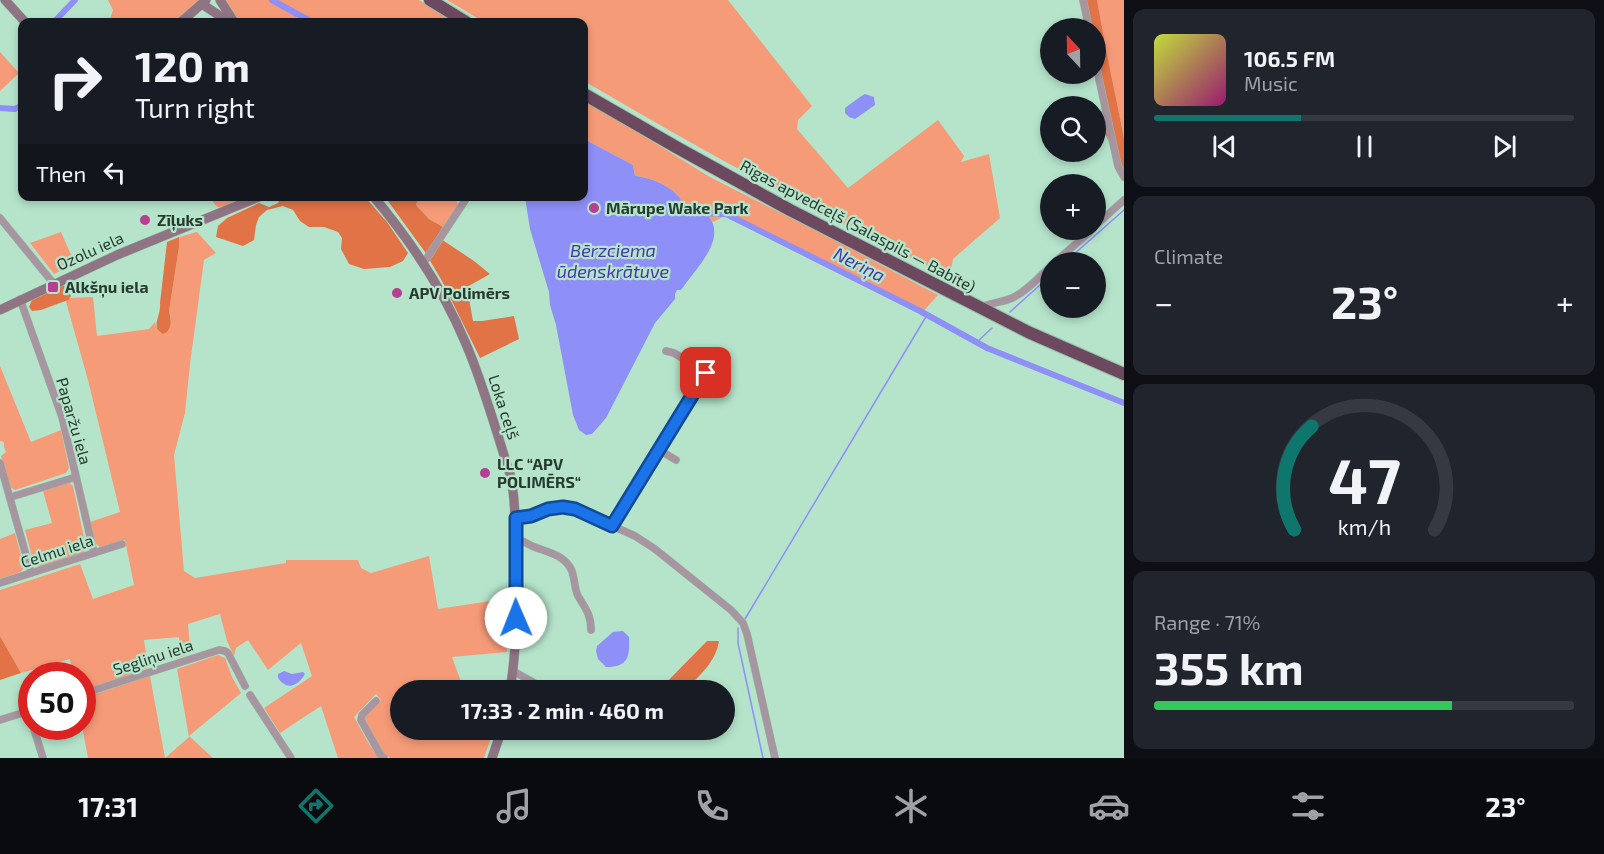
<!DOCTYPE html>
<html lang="en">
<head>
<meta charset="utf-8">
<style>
	:root { --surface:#171b24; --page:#20242c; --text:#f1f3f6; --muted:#9ea1a6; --line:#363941; --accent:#0f766e }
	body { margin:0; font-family:"Exo 2",sans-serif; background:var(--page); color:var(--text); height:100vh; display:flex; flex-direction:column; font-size:22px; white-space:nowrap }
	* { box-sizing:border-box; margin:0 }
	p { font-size:20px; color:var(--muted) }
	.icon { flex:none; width:33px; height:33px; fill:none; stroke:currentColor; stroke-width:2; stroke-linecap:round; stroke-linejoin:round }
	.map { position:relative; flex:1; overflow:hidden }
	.details { display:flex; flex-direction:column; gap:9px; padding:9px; background:#0d0f14; width:480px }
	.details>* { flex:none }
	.guide { position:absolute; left:18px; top:18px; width:570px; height:183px; border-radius:12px; box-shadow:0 3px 9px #0003; background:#171b24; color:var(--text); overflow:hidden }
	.needle { width:39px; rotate:338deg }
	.fabs { position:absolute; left:1040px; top:18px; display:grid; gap:12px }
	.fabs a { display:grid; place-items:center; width:66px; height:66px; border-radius:50%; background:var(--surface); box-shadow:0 3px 9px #0003; font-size:30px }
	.speed { position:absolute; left:18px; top:662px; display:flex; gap:12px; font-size:30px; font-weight:700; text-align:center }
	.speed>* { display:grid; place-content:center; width:78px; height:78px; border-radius:50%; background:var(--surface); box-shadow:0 3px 9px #0003; line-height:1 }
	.speed .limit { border:9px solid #d22; background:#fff; color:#111 }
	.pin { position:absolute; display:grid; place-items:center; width:51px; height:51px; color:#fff; margin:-26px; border-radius:12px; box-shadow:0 3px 9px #0006 }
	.me { position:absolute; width:66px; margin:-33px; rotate:359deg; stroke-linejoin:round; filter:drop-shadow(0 0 4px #0008) }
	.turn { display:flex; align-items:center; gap:21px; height:126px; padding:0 18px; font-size:27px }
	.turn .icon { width:78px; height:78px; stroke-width:2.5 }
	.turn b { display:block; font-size:42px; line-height:51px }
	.then { display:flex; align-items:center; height:57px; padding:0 18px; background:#0003; gap:12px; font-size:22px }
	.big { font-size:45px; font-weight:700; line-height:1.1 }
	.details .card { flex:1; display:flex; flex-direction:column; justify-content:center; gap:9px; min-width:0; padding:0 21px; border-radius:12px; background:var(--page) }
	.details .dial { align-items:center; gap:0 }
	.dial svg { height:156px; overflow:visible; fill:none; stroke:var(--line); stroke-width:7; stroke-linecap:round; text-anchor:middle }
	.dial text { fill:var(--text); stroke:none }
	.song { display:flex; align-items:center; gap:18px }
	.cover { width:72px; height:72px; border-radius:9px; background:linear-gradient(135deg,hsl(70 70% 55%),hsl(320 70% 35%)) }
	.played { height:6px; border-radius:3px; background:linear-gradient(90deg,var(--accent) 35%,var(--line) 35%) }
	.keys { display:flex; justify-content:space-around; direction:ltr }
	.heat { display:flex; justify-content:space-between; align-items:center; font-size:33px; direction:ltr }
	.charge { height:9px; border-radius:4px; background:linear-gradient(90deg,#34c759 71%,var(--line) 0) }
	.trip { position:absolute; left:390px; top:680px; width:345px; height:60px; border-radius:30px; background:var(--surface); box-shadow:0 3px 9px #0003; font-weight:700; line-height:60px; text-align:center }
	.dock { display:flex; height:96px; justify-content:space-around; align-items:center; background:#090b0e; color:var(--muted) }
	.dock .icon { width:42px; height:42px }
	.dock .current { color:var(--accent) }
	.dock b { font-size:27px; color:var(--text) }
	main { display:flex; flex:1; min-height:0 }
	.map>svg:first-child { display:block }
	.green { fill:#f69b78 }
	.forest { fill:#e17347 }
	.water { fill:#8e8ff7 }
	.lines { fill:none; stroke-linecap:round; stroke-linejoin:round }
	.stream { stroke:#8e8ff7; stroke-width:1.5 }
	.canal { stroke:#8e8ff7; stroke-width:6 }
	.street-casing { stroke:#96bfa9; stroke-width:8 }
	.secondary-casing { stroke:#96bfa9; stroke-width:10 }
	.highway-casing { stroke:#96bfa9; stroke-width:14 }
	.street { stroke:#a795a0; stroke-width:7 }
	.secondary { stroke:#8f7484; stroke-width:9 }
	.highway { stroke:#6d4960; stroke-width:12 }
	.route-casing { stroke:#114b97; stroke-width:15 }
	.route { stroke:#1a73e8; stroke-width:10 }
	.poi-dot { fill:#b63e93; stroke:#b5e4cb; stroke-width:2 }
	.labels { text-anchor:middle; stroke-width:4.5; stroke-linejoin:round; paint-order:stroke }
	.poi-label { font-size:16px; font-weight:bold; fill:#273a30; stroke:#b5e4cb; text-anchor:start }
	.street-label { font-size:16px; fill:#273a30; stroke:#b5e4cb }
	.water-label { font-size:18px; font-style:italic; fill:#4536ac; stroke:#b5e4cb }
</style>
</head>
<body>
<main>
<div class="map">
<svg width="1124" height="758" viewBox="0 0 1124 758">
	<rect width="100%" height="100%" fill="#b5e4cb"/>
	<g class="green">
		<polygon points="108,0 200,0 176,22 109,22 113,10"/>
		<polygon points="226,0 419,0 457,22 240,22 227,4"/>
		<path d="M447,0h281l84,106 -14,14 -1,9 51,59 90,-68 26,36 -3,6 28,-8 11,64 -47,41 -2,12 5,8c-128,-59 -251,-127 -372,-198v-59h-100z"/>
		<polygon points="1097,0 1124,0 1124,138 1104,45"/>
		<polygon points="0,52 19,73 0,91"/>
		<path d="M584,99l126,78 120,61 108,57 -17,19 -196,-98 -12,6c-5,-8 -11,-13 -20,-18 -4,1 -6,2 -9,0 -3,-2 -3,-6 -6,-8 -10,-11 -29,-19 -43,-20l-2,-11 -49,-26z"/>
		<polygon points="419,196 457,197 456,199 458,205 445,228 429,219 416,205"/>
		<path d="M211,197h42l-30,11c-8,0 -9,-5 -12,-11z"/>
		<polygon points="61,232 75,264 54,274 30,243"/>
		<polygon points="197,232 216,253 204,260 190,364 185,413 174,455 184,571 195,578 286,563 286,560 358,560 361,568 371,573 429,556 438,609 510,598 507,652 452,657 464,690 400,690 400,729 494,729 484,758 390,758 381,751 364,721 366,715 381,700 376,694 354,717 369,744 379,758 338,758 321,706 280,733 264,708 312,676 301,643 268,670 248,640 236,648 234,656 227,641 220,614 188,624 190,649 194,652 176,659 180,653 179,637 144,640 148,668 83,691 82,675 73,675 70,659 21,673 0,636 0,590 80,564 93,599 134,585 125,540 101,548 96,544 90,522 120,512 88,380 65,298 93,297 97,336 149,329 155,322 157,330 171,320 169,311 179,247 179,237"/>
		<polygon points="0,366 31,442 61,430 69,468 66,473 15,490 10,487 1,456 6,452 4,447 4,442 0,441"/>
		<polygon points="68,482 73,486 86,547 83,554 39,567 34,564 25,530 52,523 43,491"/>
		<polygon points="15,533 24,567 21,572 0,579 0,539"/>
		<polygon points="218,655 225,658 232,677 241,693 189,736 213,758 88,758 82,726 83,698 150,676 165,758 189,737 177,669"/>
	</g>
	<g class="forest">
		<polygon points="1079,0 1097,0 1105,45 1124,138 1124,170 1120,167 1097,115 1102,111 1102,96 1095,69 1095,28 1087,28"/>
		<polygon points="281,197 365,197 387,222 408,253 403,261 390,267 364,269 349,264 341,249 342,238 338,232 324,227 309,227 300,221 293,210 283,206 267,210 259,217 256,225 254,240 243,246 216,237 218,226 227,218 259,203 269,207 278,203"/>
		<polygon points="385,197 419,197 416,205 429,219 445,228 438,237 474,261 490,274 467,287 473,321 482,321 514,316 519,339 480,358 442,281 425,252"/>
		<path d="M179,237v10l-10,64c2,8 3,14 -2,21l-4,2 -6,-5c-2,-10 4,-15 3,-26l7,-61z"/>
		<polygon points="63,285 68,290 71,296 68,300 41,310 32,311 29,307 32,300"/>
		<polygon points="0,636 21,673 0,680"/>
		<path d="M707,641h12c-3,21 -20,35 -34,49h-26z"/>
	</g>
	<g class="water">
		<polygon points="865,94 874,97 875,105 855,119 849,117 845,113 845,108 860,97"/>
		<path d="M584,139l49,26 2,11c13,1 34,9 43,20 2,1 4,7 6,8 3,2 5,1 9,0 45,24 8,58 -12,86h-4l-2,4v5l-20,24 -49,95 -14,16 -6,1 -7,-5 -6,-15 -17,-90 -6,-20 -1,-13 -19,-63 -5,-32 59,-1z"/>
		<path d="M623,631l6,6c1,20 -1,30 -23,30l-8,-8 -2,-8 1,-5 16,-14z"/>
		<path d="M284,671l8,3 11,-2 2,2c-7,12 -18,17 -27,4v-4z"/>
	</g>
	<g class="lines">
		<g class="stream">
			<polyline points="1065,262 1124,210"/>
			<polyline points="1010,312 1050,276"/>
			<polyline points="977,342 992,328"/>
			<polyline points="745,619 927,315"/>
			<polyline points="738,628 738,643 763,758"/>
		</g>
		<g class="canal">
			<polyline points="272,0 312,22"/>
			<polyline points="54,22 75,0"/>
			<polyline points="0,108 15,109 22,105"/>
			<polyline points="700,213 726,214 920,311 987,348 1124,403"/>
		</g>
		<g class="street-casing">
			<g id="street">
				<polyline points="1083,0 1089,28"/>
				<polyline points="1095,61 1118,166 1124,177"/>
				<polyline points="0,218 54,284"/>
				<polyline points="1095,226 1124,200"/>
				<polyline points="1055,262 1092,230"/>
				<polyline points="423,264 468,196"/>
				<polyline points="20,299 62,417 94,553"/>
				<path d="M980,308c11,-6 21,-5 32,-10 14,-6 27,-21 38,-31"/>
				<polyline points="659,450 676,460"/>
				<polyline points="0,463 31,573"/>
				<polyline points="11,497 76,477"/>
				<polyline points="516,518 531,516 548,509 563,507 575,509 635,536 655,549 731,610 743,623 747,634 775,758"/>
				<polyline points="613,526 706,373 674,353 666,351"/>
				<path d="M515,538c7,2 11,5 17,8 14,6 31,8 39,23 4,8 3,19 7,27 8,13 13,19 13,34"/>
				<polyline points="0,583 122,544"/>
				<polyline points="513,671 547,690"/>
				<polyline points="82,694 219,650 225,651 228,653 245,686"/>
				<polyline points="250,695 291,758"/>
				<polyline points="376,701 362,715 361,720 380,754 384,758"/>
				<polyline points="0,720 32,710"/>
				<polyline points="33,726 43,758"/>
			</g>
		</g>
		<g class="secondary-casing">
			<g id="secondary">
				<polyline points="5,0 25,22"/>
				<polyline points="220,0 234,22"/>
				<polyline points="202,4 229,22"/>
				<polyline points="181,22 206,0"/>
				<path d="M373,196c37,44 71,95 93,148 18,42 30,87 44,130 6,26 5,52 5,78 1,46 3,92 -5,138"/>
				<polyline points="0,310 117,255 261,196"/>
				<polyline points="492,758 502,729"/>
			</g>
		</g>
		<g class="highway-casing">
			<g id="highway">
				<polyline points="430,0 466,22"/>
				<polyline points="584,94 676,147 790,210 1028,332 1124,374"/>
			</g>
		</g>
		<use href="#street" class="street"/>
		<use href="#secondary" class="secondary"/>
		<use href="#highway" class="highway"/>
	</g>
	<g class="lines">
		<g class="route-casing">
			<polyline id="route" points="516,618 516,518 531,516 548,509 563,507 575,509 612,526 706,373"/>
		</g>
		<use href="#route" class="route"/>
	</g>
	<g class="poi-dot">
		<circle cx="594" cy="208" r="6"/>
		<circle cx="145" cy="220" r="6"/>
		<rect x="47" y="281" width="12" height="12" rx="3"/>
		<circle cx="397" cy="293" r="6"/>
		<circle cx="485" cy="473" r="6"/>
	</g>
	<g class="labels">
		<g class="poi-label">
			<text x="606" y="214">Mārupe Wake Park</text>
			<text x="157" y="226">Zīļuks</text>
			<text x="65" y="293">Alkšņu iela</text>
			<text x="409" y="299">APV Polimērs</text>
			<text x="497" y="470">LLC “APV<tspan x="497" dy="18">POLIMĒRS“</tspan></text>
		</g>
		<g class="street-label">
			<text transform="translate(858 226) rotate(28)" y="6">Rīgas apvedceļš (Salaspils — Babīte)</text>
			<text transform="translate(90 251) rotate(-24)" y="6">Ozolu iela</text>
			<text transform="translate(504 407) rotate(72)" y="6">Loka ceļš</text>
			<text transform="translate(74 421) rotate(74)" y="6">Paparžu iela</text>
			<text transform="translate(57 551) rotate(-18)" y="6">Celmu iela</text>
			<text transform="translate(153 657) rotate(-18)" y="6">Segliņu iela</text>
		</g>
		<g class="water-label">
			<text x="613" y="257">Bērzciema<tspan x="613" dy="21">ūdenskrātuve</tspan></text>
			<text transform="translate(859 265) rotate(27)" y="6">Neriņa</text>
		</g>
	</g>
</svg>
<div class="fabs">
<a><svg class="needle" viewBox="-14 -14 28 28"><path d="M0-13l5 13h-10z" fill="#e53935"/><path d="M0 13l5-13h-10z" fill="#9ea1a6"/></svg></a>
<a><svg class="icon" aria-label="search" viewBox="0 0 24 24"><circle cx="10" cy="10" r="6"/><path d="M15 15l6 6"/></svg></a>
<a>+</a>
<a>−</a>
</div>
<div class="speed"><div class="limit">50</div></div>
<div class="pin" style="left:706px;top:373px;background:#d93025"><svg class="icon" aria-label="arrive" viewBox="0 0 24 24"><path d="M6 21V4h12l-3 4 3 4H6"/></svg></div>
<svg class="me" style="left:516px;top:618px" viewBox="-20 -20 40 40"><circle r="19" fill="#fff"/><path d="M0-13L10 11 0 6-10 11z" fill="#1a73e8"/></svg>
<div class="trip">17:33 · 2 min · 460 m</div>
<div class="guide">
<div class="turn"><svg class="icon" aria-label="right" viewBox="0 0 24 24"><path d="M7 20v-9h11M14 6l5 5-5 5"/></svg><div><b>120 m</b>Turn right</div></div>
<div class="then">Then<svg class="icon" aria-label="left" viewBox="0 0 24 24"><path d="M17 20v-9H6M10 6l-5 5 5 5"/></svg></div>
</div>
</div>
<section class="details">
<div class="card">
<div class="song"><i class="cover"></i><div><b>106.5 FM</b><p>Music</p></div></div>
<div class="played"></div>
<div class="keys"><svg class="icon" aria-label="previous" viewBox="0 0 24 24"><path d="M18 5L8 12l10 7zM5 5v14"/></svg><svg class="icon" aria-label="pause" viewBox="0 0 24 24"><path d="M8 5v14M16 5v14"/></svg><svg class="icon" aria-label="next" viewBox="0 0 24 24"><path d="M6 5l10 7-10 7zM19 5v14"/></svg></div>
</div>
<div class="card"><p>Climate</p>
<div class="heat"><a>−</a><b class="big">23°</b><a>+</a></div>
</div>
<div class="card dial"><svg viewBox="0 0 100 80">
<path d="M14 69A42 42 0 1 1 86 69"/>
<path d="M14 69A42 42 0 0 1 23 16" stroke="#0f766e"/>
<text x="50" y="56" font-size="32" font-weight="700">47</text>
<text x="50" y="72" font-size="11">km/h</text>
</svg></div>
<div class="card"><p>Range · 71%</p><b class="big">355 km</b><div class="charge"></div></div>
</section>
</main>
<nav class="dock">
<b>17:31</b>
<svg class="icon current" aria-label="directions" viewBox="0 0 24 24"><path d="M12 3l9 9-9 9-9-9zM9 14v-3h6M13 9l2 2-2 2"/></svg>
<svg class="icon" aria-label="music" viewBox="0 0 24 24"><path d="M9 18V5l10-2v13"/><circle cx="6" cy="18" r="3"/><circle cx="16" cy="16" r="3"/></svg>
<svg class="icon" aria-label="phone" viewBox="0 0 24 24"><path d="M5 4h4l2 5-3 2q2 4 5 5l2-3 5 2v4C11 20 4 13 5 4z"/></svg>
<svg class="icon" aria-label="climate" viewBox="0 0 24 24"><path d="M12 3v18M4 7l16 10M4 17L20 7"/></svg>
<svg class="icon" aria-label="car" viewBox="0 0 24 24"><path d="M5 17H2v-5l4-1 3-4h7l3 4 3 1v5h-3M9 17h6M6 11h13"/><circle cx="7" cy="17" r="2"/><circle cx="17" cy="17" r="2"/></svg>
<svg class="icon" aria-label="filters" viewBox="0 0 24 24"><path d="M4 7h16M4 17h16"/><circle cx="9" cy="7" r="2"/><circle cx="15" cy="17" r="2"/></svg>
<b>23°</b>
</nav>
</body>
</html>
